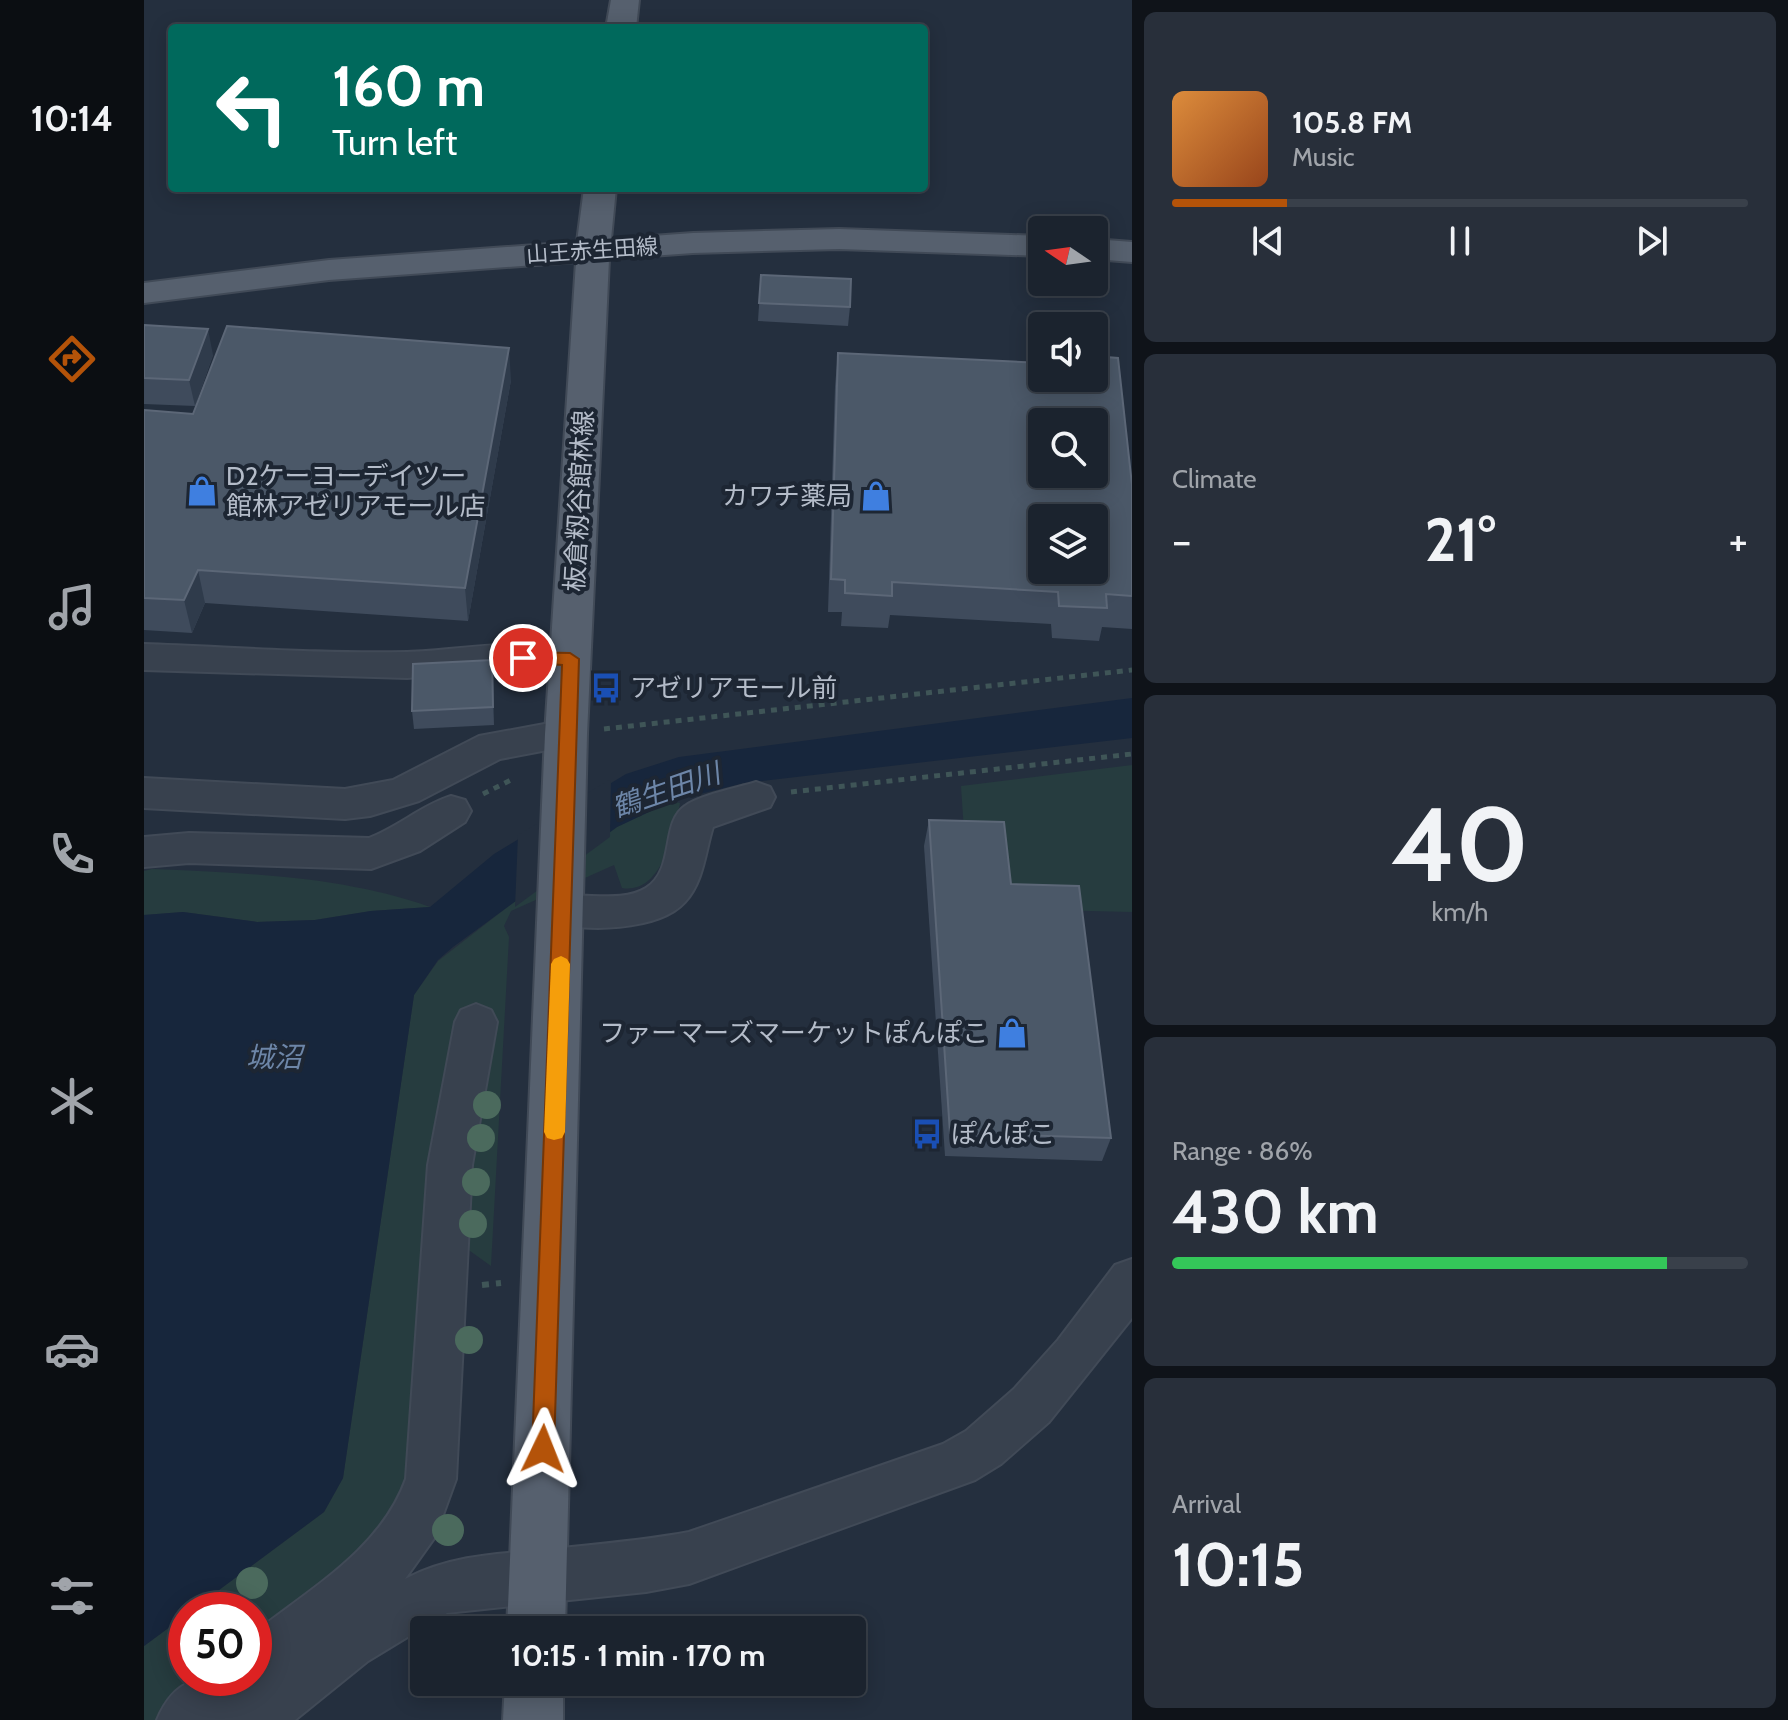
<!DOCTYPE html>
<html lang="en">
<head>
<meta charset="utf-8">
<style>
	:root { --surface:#1b232e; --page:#282f3a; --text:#f1f3f6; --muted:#a0a4aa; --line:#39404a; --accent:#b45309 }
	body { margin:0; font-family:Cabin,"Noto Sans JP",sans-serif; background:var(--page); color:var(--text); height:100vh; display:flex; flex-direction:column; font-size:30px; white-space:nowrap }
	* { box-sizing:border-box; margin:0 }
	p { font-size:26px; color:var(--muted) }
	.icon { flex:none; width:44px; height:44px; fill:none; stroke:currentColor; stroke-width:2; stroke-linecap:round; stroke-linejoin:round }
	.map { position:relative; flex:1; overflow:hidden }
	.panel { display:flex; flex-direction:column; gap:12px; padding:12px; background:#0f1319; width:656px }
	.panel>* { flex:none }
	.top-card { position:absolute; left:24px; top:24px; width:760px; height:168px; border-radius:8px; box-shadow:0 4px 20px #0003,0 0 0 2px var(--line); background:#00695c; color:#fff; overflow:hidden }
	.needle { width:52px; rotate:283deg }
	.fabs { position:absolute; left:884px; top:216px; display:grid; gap:16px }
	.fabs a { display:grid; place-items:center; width:80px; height:80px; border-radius:8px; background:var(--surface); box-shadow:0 4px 20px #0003,0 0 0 2px var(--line); font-size:40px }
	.speed { position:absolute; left:24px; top:1592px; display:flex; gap:16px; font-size:40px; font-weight:700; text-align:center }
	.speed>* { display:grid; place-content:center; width:104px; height:104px; border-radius:50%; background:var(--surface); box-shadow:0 4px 20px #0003,0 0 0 2px var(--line); line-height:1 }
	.speed .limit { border:12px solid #d22; background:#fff; color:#111 }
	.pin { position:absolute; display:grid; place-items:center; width:68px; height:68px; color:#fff; margin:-34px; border:4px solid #fff; border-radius:50%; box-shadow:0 2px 8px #0007 }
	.me { position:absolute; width:88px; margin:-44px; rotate:2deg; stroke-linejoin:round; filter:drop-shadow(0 0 6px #0008) }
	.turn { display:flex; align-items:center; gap:28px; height:168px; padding:0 32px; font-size:36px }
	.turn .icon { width:104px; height:104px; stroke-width:2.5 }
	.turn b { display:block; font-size:56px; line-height:68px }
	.big { font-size:60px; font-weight:800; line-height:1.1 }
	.panel .widget { flex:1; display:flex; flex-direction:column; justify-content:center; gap:12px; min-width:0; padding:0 28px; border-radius:12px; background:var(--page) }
	.panel .dial { align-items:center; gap:0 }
	.dial b { font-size:104px; line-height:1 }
	.song { display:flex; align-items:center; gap:24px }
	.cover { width:96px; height:96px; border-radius:12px; background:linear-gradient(135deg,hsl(30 70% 55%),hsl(20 70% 35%)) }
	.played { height:8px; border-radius:4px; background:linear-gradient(90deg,var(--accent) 20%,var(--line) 20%) }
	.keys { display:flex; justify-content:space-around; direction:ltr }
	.heat { display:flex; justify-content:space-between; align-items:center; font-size:44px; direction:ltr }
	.charge { height:12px; border-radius:6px; background:linear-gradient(90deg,#34c759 86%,var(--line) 0) }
	.trip { position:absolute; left:266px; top:1616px; width:456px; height:80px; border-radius:8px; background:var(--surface); box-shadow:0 4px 20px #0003,0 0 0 2px var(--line); font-weight:800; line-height:80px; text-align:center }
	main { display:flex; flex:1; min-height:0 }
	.tab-bar { display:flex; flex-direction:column; width:144px; justify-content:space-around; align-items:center; background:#0b0e12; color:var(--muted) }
	.tab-bar .icon { width:56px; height:56px }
	.tab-bar .active { color:var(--accent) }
	.tab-bar b { font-size:36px; color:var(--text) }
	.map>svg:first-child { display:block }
	.green { fill:#263c3f }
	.water { fill:#17263c }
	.pier { fill:#242f3e }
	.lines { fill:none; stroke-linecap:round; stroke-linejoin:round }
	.minor-casing { stroke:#414a57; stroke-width:4 }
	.major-casing { stroke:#414a57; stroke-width:4 }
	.path-far1 { stroke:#3f5557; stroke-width:5; stroke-dasharray:6 6; stroke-linecap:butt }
	.path { stroke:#3f5557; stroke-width:6; stroke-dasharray:7 7; stroke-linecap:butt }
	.minor { fill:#38414e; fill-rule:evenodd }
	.major { fill:#56606e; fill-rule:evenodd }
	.tree { fill:#4b6a5d }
	.wall { fill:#3f4b5c }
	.shaded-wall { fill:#2f3b4b }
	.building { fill:#4b5868; stroke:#5c6777; stroke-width:2; fill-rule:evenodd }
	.route { fill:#b45309; stroke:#753606; stroke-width:2 }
	.slow { fill:#f59e0b }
	.labels { text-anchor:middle; stroke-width:8; stroke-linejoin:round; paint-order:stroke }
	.far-street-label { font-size:22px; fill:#b4bcc9; stroke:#1d2633 }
	.poi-label { font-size:26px; fill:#b4bcc9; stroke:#1d2633; text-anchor:start }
	.street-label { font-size:26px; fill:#b4bcc9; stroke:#1d2633 }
	.water-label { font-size:28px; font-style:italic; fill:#6d86a8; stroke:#1d2633 }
</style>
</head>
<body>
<main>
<nav class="tab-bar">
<b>10:14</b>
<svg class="icon active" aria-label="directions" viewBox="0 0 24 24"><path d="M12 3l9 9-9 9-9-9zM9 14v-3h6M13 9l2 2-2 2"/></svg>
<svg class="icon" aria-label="music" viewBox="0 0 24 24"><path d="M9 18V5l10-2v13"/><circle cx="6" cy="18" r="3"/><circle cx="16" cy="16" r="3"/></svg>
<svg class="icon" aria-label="phone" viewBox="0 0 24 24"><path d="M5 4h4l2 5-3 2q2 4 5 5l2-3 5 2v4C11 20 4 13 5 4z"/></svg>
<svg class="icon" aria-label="climate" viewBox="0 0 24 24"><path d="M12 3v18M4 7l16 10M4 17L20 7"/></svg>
<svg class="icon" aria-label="car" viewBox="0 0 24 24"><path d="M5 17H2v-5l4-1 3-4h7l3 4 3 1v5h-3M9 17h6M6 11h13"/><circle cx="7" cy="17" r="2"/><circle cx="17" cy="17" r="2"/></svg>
<svg class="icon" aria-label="filters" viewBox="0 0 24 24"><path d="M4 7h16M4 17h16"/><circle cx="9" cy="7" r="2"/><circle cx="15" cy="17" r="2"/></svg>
</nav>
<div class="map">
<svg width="988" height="1720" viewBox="0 0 988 1720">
	<rect width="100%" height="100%" fill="#242f3e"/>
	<g class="green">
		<polygon points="988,765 988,912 861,909 821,847 817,786"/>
		<path d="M528,801l8,2c-5,28 -18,92 -58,85l-8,-23 -103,46 -7,15 5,11 -18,329 -35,-25 -40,215 -26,82 -136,108v-36h-62l132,-98 19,-34 71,-483 24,-34 99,-77 80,-57z"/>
		<path d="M8,869c92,4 190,7 278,38l-59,4 -56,9 -58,2 -74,-10 -39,3v-44z"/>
		<polygon points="42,1615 42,1678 69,1678 16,1720 0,1720 0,1646"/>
	</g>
	<polygon class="water" points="988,698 988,738 600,783 528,801 473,827 309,947 294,960 270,995 199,1478 180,1512 48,1610 42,1610 42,1615 0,1646 0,915 39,912 113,922 171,920 227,911 286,907 350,854 482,774 535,757"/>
	<polygon class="pier" points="467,779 466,837 371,907 374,835"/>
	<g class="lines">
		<g class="minor-casing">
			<g id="minor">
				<path d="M0,644c87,3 176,10 263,8 53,-1 124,-17 176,-2l5,9 -5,9 -13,4 -81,-1 -82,7 -263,-8z"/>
				<polygon points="422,720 435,724 441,734 435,744 356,759 275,801 226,816 201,819 0,808 0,778 201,789 249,780 335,736"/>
				<path d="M612,782l14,5 5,10 -5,10 -57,20c-8,25 -9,54 -28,75 -26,29 -103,31 -137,19l-6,-11 6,-11c30,-10 70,6 98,-11 30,-19 14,-65 39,-82 15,-11 52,-18 71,-24z"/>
				<path d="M307,796l14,4 6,11 -6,11 -45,29 -49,18 -182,-6 -45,4v-30l45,-4 180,5c29,-11 53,-33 82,-42z"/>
				<path d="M332,1004l15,6 6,12 -25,143 -16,314 -21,58 -30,42c44,-23 89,-25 137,-29 49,-5 98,-9 147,-18l254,-88 23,-13 48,-42 44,-49 57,-75 17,-6v59l-83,104 -48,42 -26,16 -286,104 -43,8 -199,21 -79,48 -73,59h-138c21,-50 51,-42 97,-42v-45c57,-45 127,-84 152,-154l22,-314 27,-143 6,-12z"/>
			</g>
		</g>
		<g class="major-casing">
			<g id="major">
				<polygon points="467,0 495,0 492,28 462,28"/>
				<polygon points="440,188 472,188 467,239 549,233 695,229 898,236 898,256 695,249 549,253 465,259 443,734 421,1630 363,1630 401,734 432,262 185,280 0,303 0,283 185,260 433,242"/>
				<polygon points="950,239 988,242 988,262 950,259"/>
				<polygon points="361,1682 419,1682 419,1720 359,1720"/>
			</g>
		</g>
		<g class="path-far1">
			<polyline points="460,729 988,670"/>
			<polyline points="647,792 988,754"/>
			<polyline points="339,794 369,779"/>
		</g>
		<polyline class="path" points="338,1285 357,1283"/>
		<use href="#minor" class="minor"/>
		<use href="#major" class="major"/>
	</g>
	<g class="tree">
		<circle cx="343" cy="1105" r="14"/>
		<circle cx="337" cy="1138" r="14"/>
		<circle cx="332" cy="1182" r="14"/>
		<circle cx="329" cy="1224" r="14"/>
		<circle cx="325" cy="1340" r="14"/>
		<circle cx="304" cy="1530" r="16"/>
		<circle cx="108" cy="1583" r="16"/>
	</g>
	<g class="wall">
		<polygon points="617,275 706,307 704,326 614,321"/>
		<polygon points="0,325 69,355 51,406 0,404"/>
		<polygon points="694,353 988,485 988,629 958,627 955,641 908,638 907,624 746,615 744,628 697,626 698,612 684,612 691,386"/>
		<polygon points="367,380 324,621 61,603 48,633 0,630 0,410 49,414"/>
		<polygon points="350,679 350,725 270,729 268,711"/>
		<polygon points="785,820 867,884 967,1138 958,1161 801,1156 780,846"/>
	</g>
	<g class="shaded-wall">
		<polygon points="64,329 69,355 51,406 45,380"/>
		<polygon points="365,348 367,380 324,621 321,588"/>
		<polygon points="54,570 61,603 48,633 40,600"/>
		<polygon points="348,660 350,679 350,725 349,707"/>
	</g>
	<g class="building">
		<polygon points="617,275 707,279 706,307 615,303"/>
		<polygon points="0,325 64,329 45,380 0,378"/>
		<polygon points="83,326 365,348 321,588 54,570 40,600 0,598 0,410 49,414"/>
		<path d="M694,353l204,10v15h52v-22l24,2 14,127v111l-26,-2 1,14 -48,-2 -1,-14 -166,-10v14l-47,-3v-13l-14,-1zM898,422h52v52h-52zM898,518h52v52h-52z"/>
		<polygon points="348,660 349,707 268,711 269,664"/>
		<polygon points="785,820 860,822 867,884 935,886 967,1138 806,1133"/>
	</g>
	<polygon class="route" points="379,652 426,653 435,659 410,1449 407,1457 399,1460 391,1457 388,1449 418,665 373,662 370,658"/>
	<polygon class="slow" points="417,956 423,959 426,964 421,1132 418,1138 410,1140 403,1138 400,1132 407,964 410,959"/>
	<defs>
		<g id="shop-bare" transform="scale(2.4)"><path d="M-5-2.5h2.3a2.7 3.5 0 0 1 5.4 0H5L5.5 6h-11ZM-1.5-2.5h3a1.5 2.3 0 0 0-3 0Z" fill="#3f7fe0" stroke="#1d2633" stroke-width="2.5" paint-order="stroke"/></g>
		<g id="bus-bare" transform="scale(2.4)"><path d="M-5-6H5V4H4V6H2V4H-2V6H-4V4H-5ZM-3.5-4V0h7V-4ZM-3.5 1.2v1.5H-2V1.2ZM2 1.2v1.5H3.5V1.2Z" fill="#1a4fb4" stroke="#1d2633" stroke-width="2.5" paint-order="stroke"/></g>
	</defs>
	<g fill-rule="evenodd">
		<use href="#shop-bare" x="58" y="491"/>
		<use href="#shop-bare" x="732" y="496"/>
		<use href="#bus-bare" x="462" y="688"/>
		<use href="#shop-bare" x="868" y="1033"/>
		<use href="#bus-bare" x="783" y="1134"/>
	</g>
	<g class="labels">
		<g class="far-street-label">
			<text transform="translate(448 250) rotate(-4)" y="8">山王赤生田線</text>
		</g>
		<g class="poi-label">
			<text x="82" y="485">D2ケーヨーデイツー<tspan x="82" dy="30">館林アゼリアモール店</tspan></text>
			<text x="708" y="505" text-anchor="end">カワチ薬局</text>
			<text x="486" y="697">アゼリアモール前</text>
			<text x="844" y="1042" text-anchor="end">ファーマーズマーケットぽんぽこ</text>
			<text x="807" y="1143">ぽんぽこ</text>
		</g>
		<g class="street-label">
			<text transform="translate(435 501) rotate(-87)" y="9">板倉籾谷館林線</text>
		</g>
		<g class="water-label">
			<text transform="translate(522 790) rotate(-19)" y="10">鶴生田川</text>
			<text x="130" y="1067">城沼</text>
		</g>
	</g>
</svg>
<div class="fabs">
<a><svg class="needle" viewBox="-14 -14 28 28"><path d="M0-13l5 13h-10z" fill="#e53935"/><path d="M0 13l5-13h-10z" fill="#a0a4aa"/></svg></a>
<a><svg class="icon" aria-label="sound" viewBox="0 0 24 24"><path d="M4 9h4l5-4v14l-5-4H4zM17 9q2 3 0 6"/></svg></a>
<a><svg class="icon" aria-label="search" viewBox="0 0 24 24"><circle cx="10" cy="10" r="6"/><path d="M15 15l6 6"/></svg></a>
<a><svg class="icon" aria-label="layers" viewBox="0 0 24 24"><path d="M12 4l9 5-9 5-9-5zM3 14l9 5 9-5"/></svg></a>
</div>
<div class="speed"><div class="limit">50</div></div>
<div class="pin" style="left:379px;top:658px;background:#d93025"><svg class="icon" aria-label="arrive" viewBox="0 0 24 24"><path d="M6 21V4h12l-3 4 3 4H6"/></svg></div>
<svg class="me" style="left:399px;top:1449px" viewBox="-20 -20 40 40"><path d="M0-17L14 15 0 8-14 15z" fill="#b45309" stroke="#fff" stroke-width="4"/></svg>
<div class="trip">10:15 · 1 min · 170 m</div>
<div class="top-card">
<div class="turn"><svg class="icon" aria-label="left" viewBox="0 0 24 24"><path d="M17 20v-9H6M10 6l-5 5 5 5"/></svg><div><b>160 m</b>Turn left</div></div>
</div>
</div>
<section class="panel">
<div class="widget">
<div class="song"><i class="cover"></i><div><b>105.8 FM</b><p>Music</p></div></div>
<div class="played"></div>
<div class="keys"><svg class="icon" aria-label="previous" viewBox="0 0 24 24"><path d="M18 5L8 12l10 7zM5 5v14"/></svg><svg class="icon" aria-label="pause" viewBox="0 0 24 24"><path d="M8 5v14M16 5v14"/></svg><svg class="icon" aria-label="next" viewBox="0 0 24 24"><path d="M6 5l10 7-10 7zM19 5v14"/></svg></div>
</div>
<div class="widget"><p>Climate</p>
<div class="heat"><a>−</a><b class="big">21°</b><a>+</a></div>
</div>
<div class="widget dial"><b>40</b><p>km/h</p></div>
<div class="widget"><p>Range · 86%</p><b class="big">430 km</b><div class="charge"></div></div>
<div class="widget"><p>Arrival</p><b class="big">10:15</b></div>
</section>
</main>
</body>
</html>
